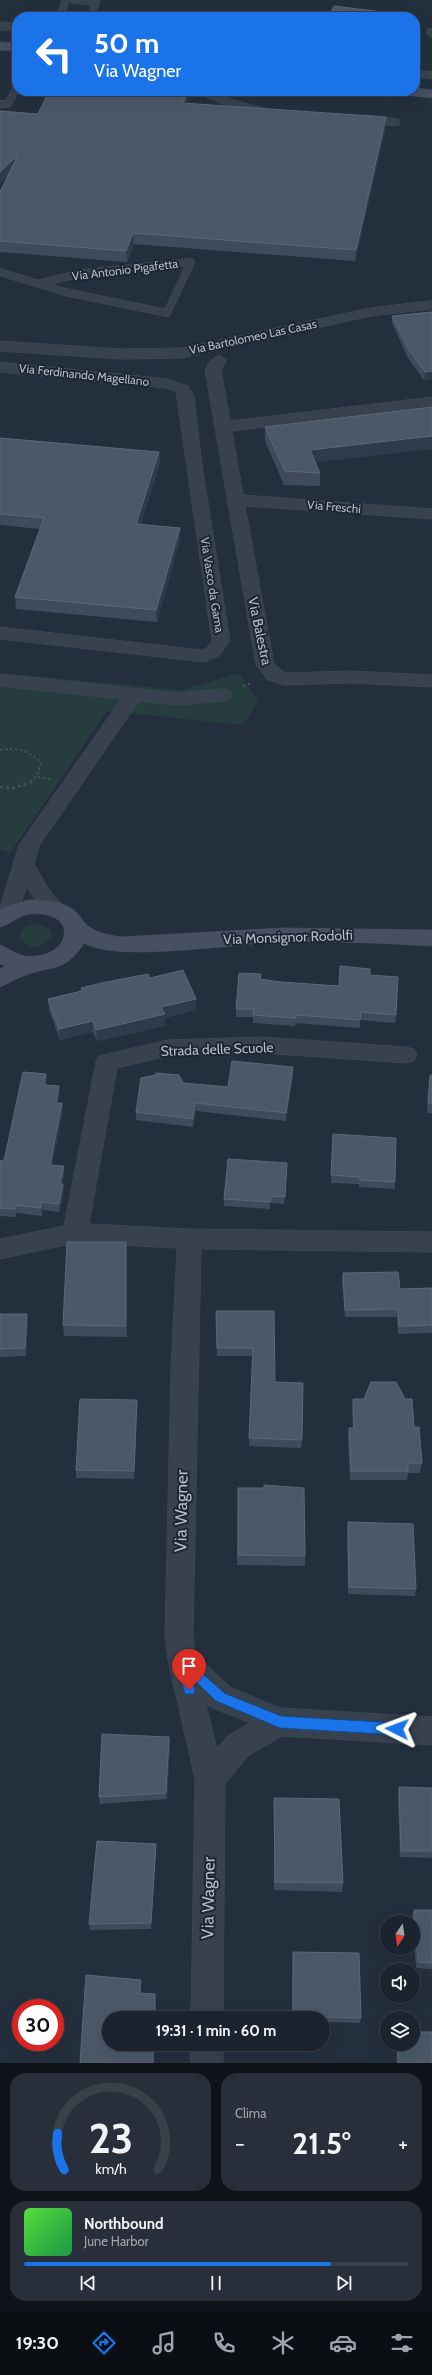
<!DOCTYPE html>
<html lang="it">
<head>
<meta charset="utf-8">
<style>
	:root { --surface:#1b232e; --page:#282f3a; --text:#f1f3f6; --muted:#a0a4aa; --line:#39404a; --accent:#1a73e8 }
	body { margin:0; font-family:Cabin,sans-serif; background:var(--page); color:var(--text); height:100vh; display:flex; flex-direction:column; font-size:15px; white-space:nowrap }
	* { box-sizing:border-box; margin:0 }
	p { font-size:13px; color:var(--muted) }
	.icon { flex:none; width:22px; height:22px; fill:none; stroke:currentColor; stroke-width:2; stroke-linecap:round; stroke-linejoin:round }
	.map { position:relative; height:2063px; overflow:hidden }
	.sheet { display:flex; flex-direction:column; gap:10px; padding:10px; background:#0f1319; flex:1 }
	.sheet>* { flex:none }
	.top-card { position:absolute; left:12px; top:12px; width:408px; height:84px; border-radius:16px; box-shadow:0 4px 16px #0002,0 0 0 1px var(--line); background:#1a73e8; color:#fff; overflow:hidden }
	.needle { width:26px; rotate:193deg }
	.tools { position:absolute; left:380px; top:1915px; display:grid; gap:8px }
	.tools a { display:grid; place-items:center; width:40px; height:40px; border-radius:50%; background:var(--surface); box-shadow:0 4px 16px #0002,0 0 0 1px var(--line); font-size:20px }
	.speed { position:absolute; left:12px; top:1999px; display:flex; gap:8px; font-size:20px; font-weight:700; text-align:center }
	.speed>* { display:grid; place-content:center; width:52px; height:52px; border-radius:50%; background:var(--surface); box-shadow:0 4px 16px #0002,0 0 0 1px var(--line); line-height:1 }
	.speed .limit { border:6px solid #d22; background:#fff; color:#111 }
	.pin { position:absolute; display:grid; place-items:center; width:34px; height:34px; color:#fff; margin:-41px -17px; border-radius:50% 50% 50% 0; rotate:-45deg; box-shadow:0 0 4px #0007 }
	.pin .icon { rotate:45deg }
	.me { position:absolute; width:44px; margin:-22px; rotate:273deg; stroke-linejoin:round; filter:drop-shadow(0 0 3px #0008) }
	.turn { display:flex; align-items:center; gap:14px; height:84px; padding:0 16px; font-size:18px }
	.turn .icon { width:52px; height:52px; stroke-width:2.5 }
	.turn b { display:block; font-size:28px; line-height:34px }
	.big { font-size:30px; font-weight:800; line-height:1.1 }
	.sheet .widget { flex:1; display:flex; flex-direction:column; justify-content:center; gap:6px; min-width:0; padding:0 14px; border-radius:16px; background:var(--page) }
	.sheet .dial { align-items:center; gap:0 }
	.dial svg { height:104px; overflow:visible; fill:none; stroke:var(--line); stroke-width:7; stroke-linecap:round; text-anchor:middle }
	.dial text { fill:var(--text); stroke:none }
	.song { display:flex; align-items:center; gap:12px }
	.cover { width:48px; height:48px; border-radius:6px; background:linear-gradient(135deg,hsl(110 70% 55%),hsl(140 70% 35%)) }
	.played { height:4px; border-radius:2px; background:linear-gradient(90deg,var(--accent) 80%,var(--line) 80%) }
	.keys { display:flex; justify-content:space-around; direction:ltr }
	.heat { display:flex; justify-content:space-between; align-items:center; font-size:22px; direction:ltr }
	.sheet .tiles { flex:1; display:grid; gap:10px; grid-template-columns:1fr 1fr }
	.widget:last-child { grid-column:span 2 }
	.trip { position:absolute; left:102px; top:2011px; width:228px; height:40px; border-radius:20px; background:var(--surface); box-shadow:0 4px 16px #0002,0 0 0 1px var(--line); font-weight:800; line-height:40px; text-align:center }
	.tabs { display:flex; height:64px; justify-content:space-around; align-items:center; background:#0b0e12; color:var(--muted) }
	.tabs .icon { width:28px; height:28px }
	.tabs .current { color:var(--accent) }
	.tabs b { font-size:18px; color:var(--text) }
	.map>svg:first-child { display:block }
	.green { fill:#263c3f }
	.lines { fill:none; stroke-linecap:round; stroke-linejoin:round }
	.lane-casing { stroke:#414a57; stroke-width:8 }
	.street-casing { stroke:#414a57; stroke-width:1 }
	.secondary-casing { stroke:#414a57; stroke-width:1 }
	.path-far2 { stroke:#3f5557; stroke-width:1.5; stroke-dasharray:2 2; stroke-linecap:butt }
	.path-far1 { stroke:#3f5557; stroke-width:2; stroke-dasharray:2.5 2.5; stroke-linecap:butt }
	.path { stroke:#3f5557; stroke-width:2.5; stroke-dasharray:3 3; stroke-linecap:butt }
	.lane { stroke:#38414e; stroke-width:7 }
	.street { fill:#38414e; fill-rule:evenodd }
	.secondary { fill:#465061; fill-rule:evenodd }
	.wall { fill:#3f4b5c }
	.shaded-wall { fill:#2f3b4b }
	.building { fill:#4b5868; stroke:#5c6777 }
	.route { fill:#1a73e8; stroke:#114b97 }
	.labels { text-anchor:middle; stroke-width:4; stroke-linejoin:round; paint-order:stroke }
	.far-street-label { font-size:12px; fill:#b4bcc9; stroke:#1d2633 }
	.street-label { font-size:14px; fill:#b4bcc9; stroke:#1d2633 }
	.near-street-label { font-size:17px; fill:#b4bcc9; stroke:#1d2633 }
</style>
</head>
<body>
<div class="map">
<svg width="432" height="2063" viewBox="0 0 432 2063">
	<rect width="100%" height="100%" fill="#242f3e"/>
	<g class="green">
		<polygon points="0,673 181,690 239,673 258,701 243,725 107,711 10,853 0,849"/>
		<polygon points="36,924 50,929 52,936 43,945 33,947 20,940 20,933 26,926"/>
	</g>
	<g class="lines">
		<g class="lane-casing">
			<g id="lane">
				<polyline points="74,0 96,2 91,17"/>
				<polyline points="60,17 66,0"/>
				<polyline points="430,32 432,33"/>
				<polyline points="415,74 432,75"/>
				<polyline points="202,91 222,100 264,112"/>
				<polyline points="0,104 8,104 17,87"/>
				<polyline points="371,121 396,122"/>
				<polyline points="0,272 65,292 167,313 191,262 82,273 41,283"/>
			</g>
		</g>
		<g class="street-casing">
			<g id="street">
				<polygon points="0,22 17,23 17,31 0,30"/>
				<polygon points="432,301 432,309 371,316 182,358 120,359 0,351 0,341 120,349 182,348 371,308"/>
				<polygon points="219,355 227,360 221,370 230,421 432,397 432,407 232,431 243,495 432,509 432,519 245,506 274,664 285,673 352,671 432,675 432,687 352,683 284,685 268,680 256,665 205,370 210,361"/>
				<polygon points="0,362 168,379 188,386 194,396 202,465 230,641 219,656 204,662 0,639 0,627 202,650 207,648 212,641 176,392 166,388 0,372"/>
				<path d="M0,674l177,19 46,-4 7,2 2,4 -2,4 -7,2 -46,4 -38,-4 -100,145 -5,18 16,27 15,17 -3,5c-17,5 -27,-13 -35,-26l-13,32 -7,2 -7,-2v-12l19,-62 102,-146 -121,-13z"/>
				<path d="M262,1037l144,10 8,2 3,6 -3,6 -8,2 -144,-10 -94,3 -51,12 -28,156 100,5 243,3v20l-231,-3 -8,387 2,18 35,33 50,21 152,9v28l-149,-9 -34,19 -24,29 -2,234h-32l4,-239 -27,-119 -3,-24 6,-268 6,-120 -102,-5 -75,16v-20l64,-13 32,-164 3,-6 69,-16zM206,1703l4,4 40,16 -21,12 -12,13z"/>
				<rect x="191" y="2044" width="32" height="19"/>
			</g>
		</g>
		<g class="secondary-casing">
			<g id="secondary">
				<polygon points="0,42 17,43 17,51 0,50"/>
				<polygon points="415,88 432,90 432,98 405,95 399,91 415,91"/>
				<path d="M29,900c16,0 35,1 47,12 3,3 5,7 8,10 8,10 24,13 36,15l162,-9 150,2v16c-50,-3 -99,-5 -149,-4 -44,1 -166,21 -199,1 -19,30 -32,22 -61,33 -8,3 -15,8 -23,11v-18l5,-3 -5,-2v-19c9,3 16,10 25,11 46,5 57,-46 5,-42 -11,1 -19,10 -30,13v-17l6,-4z"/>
			</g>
		</g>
		<g class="path-far2">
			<polyline points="140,17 142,17"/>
			<polyline points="339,91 388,97"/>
		</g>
		<g class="path-far1">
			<polyline points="243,686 253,683"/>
			<path d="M0,750c16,-3 30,0 41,13l-4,13 -8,7"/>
			<polyline points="38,777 50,779"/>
		</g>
		<polyline class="path" points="0,787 14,788 31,782"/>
		<use href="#lane" class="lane"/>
		<use href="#street" class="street"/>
		<use href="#secondary" class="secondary"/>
	</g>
	<g class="wall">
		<polygon points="189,99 187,103 386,127 355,261 134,244 127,262 0,252 0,192 8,176 0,183 38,114"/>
		<polygon points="432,312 432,379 424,380 408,358 392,323 392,316"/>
		<polygon points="265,427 316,463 320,473 320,486 284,485 265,441"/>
		<polygon points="0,438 159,452 160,463 140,525 180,528 180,540 157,622 16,609 15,597 40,529 0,525"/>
		<polygon points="261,974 261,979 281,982 339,986 370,975 396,1015 395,1023 360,1020 360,1028 295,1023 295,1026 253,1023 253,1017 236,1017 236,1009"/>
		<polygon points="150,978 196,1010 165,1018 165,1026 97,1041 93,1032 60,1040 49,1010 48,999 81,991 81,988"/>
		<polygon points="46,1074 47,1082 47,1085 60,1094 58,1103 63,1111 52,1165 64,1174 62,1184 64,1192 59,1212 43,1210 42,1216 16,1213 16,1217 0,1216 0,1163 4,1161"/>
		<polygon points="293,1075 286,1121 196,1111 193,1127 136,1120 136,1112 183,1083 228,1087"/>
		<polygon points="430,1075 432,1075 432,1113 427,1113"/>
		<polygon points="333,1134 395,1182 395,1189 359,1187 359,1184 331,1183"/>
		<polygon points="287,1170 284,1204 270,1203 270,1209 224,1206 224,1199"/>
		<polygon points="127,1253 127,1337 64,1336 63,1325"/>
		<polygon points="343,1273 400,1289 432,1288 432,1333 398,1334 397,1317 345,1317 342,1281"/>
		<polygon points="216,1311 274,1311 275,1382 302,1440 301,1448 249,1446 252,1356 217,1356"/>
		<polygon points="0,1314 27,1314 28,1322 26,1356 0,1357"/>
		<polygon points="353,1399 414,1427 422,1463 420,1473 408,1473 407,1480 350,1480 348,1438 349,1428 353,1428 352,1408"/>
		<polygon points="137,1400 137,1408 134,1479 76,1478 76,1470"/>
		<polygon points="238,1488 305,1556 305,1566 237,1565"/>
		<polygon points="348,1522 416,1589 415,1596 348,1594 347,1530"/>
		<polygon points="169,1737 170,1744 167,1799 100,1804 99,1797"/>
		<polygon points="399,1787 432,1788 432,1858 400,1857 398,1794"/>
		<polygon points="274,1798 343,1883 342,1892 274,1890"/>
		<polygon points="156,1844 156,1850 151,1929 90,1930 89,1924"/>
		<polygon points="414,1910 432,1910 432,1969 416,1968 412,1916"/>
		<polygon points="293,1952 361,2018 360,2023 323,2022 323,2018 292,2018"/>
		<polygon points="396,2044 413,2044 432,2063 397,2063"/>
	</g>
	<g class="shaded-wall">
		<polygon points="383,12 383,17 380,17"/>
		<polygon points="188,91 189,91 189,99 183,113 183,103"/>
		<polygon points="386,117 386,127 355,261 356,250"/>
		<polygon points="18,155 19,165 0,183 0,172"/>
		<polygon points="133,233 134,244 127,262 126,251"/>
		<polygon points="432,371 432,379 424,380 425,372"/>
		<polygon points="432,436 432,449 310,463 310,450"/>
		<polygon points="159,452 160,463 137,536 136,524"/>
		<polygon points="180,528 180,540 157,622 156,610"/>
		<polygon points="196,999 196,1010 165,1018 165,1026 97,1041 96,1030 161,1007"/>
		<polygon points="93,1021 93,1032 60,1040 59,1029"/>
		<polygon points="293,1067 293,1075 286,1121 286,1113"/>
		<polygon points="46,1074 47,1082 45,1093 44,1085"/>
		<polygon points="59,1086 60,1094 57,1111 56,1103"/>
		<polygon points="62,1103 63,1111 51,1173 50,1165"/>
		<polygon points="195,1103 196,1111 193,1127 193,1119"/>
		<polygon points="64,1166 64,1174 61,1192 60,1184"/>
		<polygon points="63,1184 64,1192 59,1212 59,1204"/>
		<polygon points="42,1202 43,1210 42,1216 41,1208"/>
		<polygon points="126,1242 127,1253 127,1337 126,1326"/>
		<polygon points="27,1314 28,1322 26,1356 25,1348"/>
		<polygon points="137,1400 137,1408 134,1479 134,1471"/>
		<polygon points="169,1737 170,1744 167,1799 166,1793"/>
		<polygon points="156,1844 156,1850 151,1929 151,1923"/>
		<polygon points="141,1980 141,2001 140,1993"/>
		<polygon points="155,1994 156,2002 155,2018"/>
		<polygon points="154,2044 154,2063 153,2063"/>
	</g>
	<g class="building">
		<polygon points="334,6 383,12 380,17 328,17"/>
		<polygon points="49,91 188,91 183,103 386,117 356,250 133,233 126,251 0,241 0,192 18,155 0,172 0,111 38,114"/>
		<polygon points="432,312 432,371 425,372 409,350 392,316"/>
		<polygon points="432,407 432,436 310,450 320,473 285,471 265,427"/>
		<polygon points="0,438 159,452 136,524 180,528 156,610 15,597 44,518 0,514"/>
		<polygon points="340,966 370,969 370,975 398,977 396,1015 361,1012 360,1020 296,1015 295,1018 253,1015 254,1009 236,1009 239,973 261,974 260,979 281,982 339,986"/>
		<polygon points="183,970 196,999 161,1007 165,1014 96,1030 93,1021 59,1029 48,999 82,991 81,988 106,982 148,974 150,978"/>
		<polygon points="232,1061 293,1067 286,1113 195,1103 193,1119 136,1112 141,1078 155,1075 156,1073 179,1075 183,1083 228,1087"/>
		<polygon points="23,1072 46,1074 44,1085 59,1086 56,1103 62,1103 50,1165 64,1166 60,1184 63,1184 59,1204 42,1202 41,1208 15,1205 15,1209 0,1208 0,1163 1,1160 4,1161"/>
		<polygon points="430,1075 432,1075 432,1103 428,1103"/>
		<polygon points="333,1134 396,1138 395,1182 360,1180 360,1177 331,1175"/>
		<polygon points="228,1159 287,1163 285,1197 271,1196 270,1202 224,1199"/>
		<polygon points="67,1242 126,1242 126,1326 63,1325"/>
		<polygon points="398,1272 400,1289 432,1288 432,1325 399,1326 398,1309 345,1310 343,1273"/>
		<polygon points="216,1311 274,1311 275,1382 303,1383 302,1440 249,1438 253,1348 217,1348"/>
		<polygon points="0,1314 27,1314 25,1348 0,1349"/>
		<polygon points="371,1382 396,1382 405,1399 412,1399 414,1427 419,1427 422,1463 408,1463 408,1471 351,1471 349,1428 354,1428 353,1399 364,1399"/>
		<polygon points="80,1399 137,1400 134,1471 76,1470"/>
		<polygon points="264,1485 304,1488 305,1556 238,1555 238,1488 264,1488"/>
		<polygon points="348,1522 413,1524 416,1589 349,1587"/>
		<polygon points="102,1734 169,1737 166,1793 99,1797"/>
		<polygon points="399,1787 432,1788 432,1851 401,1851"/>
		<polygon points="274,1798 339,1799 343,1883 275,1882"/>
		<polygon points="97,1841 156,1844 151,1923 89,1924"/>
		<polygon points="414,1910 432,1910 432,1963 418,1962"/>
		<polygon points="293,1952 359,1953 361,2018 293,2016"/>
		<polygon points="86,1975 141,1980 140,1993 155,1994 155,2018 109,2018 109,2044 154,2044 153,2063 80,2063"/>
		<polygon points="413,2032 432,2032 432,2063 398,2063 398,2044 413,2044"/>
	</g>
	<polygon class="route" points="182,1655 224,1693 281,1716 397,1723 401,1725 403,1729 401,1733 397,1735 280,1728 216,1701 192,1678 195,1690 193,1694 185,1694 176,1660"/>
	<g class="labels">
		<g class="far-street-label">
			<text transform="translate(125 270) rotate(-7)" y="4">Via Antonio Pigafetta</text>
			<text transform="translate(253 337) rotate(-12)" y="4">Via Bartolomeo Las Casas</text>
			<text transform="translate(84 375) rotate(6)" y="4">Via Ferdinando Magellano</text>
			<text transform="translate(334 507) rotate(5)" y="4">Via Freschi</text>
			<text transform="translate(212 585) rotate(81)" y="4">Via Vasco da Gama</text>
		</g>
		<g class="street-label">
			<text transform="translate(260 631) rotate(78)" y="5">Via Balestra</text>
			<text transform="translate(288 937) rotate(-2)" y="5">Via Monsignor Rodolfi</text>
			<text transform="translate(217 1049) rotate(-2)" y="5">Strada delle Scuole</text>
		</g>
		<g class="near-street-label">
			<text transform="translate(181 1511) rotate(-89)" y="6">Via Wagner</text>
			<text transform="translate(208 1898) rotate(-89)" y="6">Via Wagner</text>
		</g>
	</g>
</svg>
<div class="tools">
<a><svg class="needle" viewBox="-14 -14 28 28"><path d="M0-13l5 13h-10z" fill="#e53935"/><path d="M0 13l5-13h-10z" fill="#a0a4aa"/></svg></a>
<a><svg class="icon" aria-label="sound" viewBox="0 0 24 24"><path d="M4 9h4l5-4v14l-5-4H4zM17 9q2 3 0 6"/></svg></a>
<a><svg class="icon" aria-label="layers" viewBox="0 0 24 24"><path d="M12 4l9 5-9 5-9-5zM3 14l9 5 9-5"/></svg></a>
</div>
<div class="speed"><div class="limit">30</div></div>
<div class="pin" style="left:189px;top:1690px;background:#d93025"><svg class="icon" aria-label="arrive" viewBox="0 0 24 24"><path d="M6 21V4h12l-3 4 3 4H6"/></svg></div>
<svg class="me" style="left:397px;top:1729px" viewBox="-20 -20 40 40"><path d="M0-17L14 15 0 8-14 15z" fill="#1a73e8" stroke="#fff" stroke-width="4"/></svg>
<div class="trip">19:31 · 1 min · 60 m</div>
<div class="top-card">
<div class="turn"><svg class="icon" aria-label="left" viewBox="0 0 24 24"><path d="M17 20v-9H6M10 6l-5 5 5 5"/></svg><div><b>50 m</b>Via Wagner</div></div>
</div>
</div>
<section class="sheet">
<div class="tiles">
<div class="widget dial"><svg viewBox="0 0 100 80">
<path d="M14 69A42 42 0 1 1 86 69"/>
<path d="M14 69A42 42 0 0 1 9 41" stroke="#1a73e8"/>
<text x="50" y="56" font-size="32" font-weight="700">23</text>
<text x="50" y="72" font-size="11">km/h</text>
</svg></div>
<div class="widget"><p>Clima</p>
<div class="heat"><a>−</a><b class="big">21.5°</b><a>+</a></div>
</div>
<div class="widget">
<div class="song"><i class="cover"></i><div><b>Northbound</b><p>June Harbor</p></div></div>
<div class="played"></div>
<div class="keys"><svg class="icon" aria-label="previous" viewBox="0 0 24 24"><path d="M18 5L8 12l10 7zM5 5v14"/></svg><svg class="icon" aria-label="pause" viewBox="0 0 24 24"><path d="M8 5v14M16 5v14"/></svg><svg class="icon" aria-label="next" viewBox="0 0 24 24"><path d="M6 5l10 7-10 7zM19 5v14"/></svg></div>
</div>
</div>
</section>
<nav class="tabs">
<b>19:30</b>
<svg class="icon current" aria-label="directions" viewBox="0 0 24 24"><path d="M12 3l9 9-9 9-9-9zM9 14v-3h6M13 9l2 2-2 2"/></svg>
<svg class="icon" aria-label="music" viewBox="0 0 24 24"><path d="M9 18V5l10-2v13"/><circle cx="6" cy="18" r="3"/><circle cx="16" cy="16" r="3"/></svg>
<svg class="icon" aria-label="phone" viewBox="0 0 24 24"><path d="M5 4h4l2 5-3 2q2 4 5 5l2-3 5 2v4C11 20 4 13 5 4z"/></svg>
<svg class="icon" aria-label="climate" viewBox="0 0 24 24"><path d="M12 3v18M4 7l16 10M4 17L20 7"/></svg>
<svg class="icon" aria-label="car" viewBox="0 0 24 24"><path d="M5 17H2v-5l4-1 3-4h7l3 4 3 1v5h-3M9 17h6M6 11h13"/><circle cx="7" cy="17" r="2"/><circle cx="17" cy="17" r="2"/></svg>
<svg class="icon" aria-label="filters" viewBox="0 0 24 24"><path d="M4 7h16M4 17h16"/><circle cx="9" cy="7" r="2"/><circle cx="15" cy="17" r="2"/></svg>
</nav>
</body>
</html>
